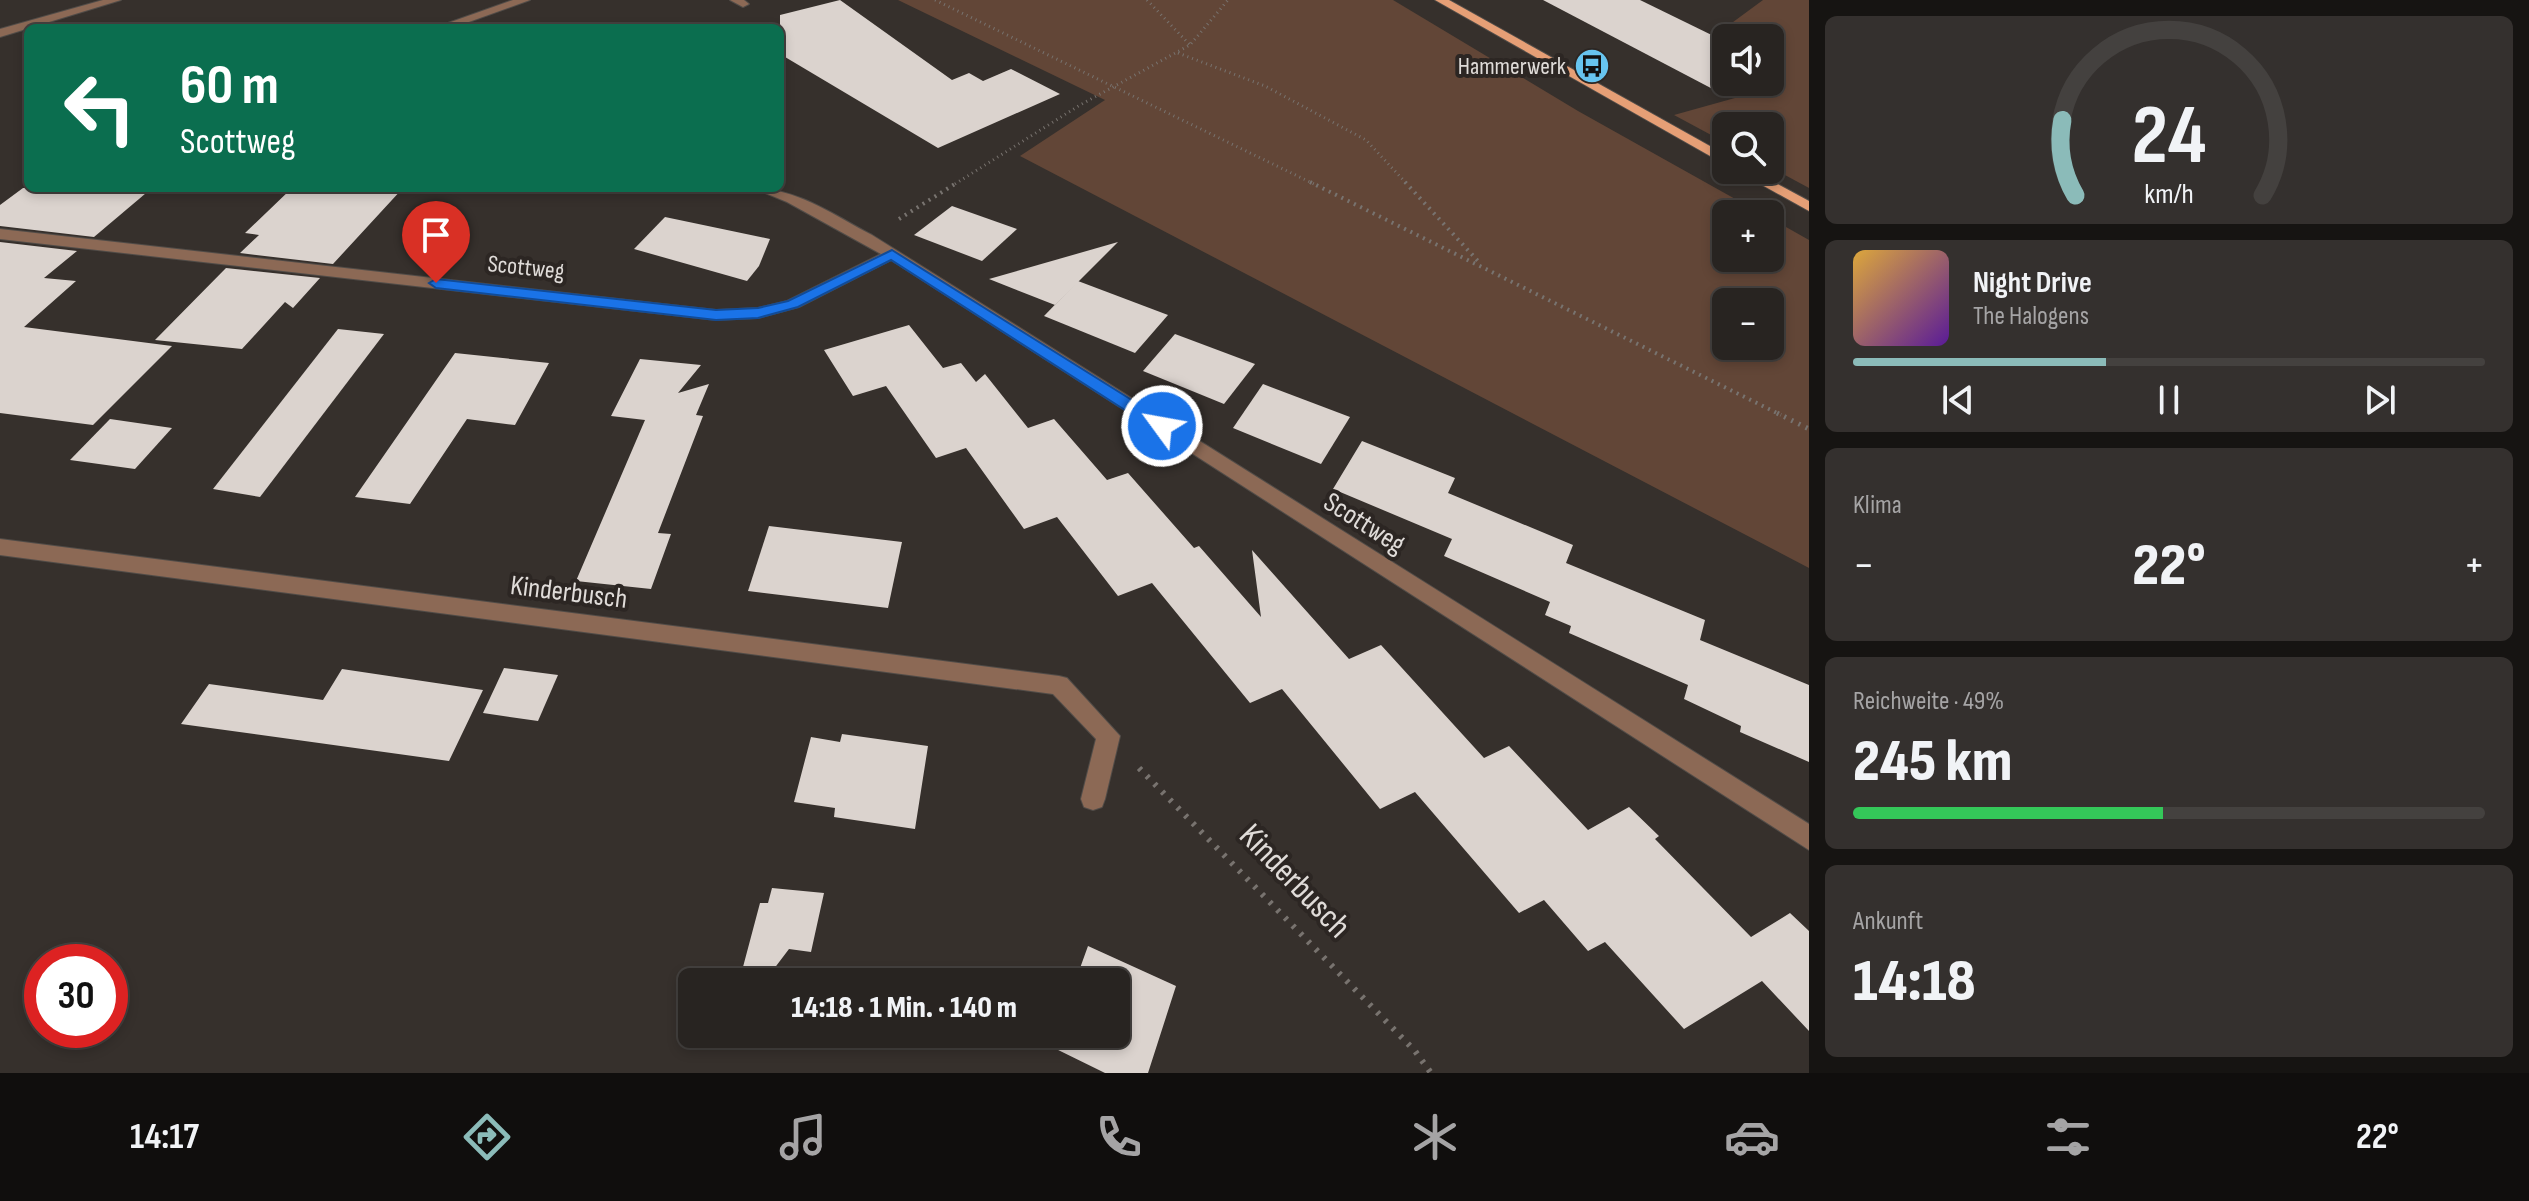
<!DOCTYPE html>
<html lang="de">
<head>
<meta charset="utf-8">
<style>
	:root { --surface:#282421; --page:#34302e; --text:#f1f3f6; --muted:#a5a4a5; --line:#44413f; --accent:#8bbbb9 }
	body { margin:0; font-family:"Sofia Sans Condensed",sans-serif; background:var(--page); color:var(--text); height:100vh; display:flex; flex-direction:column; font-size:30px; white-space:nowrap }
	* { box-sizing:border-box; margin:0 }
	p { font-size:26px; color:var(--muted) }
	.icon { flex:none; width:44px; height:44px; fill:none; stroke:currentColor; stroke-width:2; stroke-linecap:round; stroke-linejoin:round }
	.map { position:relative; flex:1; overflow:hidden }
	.details { display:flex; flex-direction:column; gap:16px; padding:16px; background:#161412; width:720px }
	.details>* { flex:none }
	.hud { position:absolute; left:24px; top:24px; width:760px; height:168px; border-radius:12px; box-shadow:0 4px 12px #0003,0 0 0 2px var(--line); background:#0b6e4f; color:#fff; overflow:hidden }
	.fabs { position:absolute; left:1712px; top:24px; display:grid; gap:16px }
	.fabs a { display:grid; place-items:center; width:72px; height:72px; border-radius:12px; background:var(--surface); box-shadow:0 4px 12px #0003,0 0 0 2px var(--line); font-size:40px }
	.speed { position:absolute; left:24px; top:944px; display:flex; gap:16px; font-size:40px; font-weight:700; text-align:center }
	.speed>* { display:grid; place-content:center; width:104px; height:104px; border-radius:50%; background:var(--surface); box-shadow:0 4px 12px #0003,0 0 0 2px var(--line); line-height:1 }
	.speed .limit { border:12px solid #d22; background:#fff; color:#111 }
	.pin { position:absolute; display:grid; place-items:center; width:68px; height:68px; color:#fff; margin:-82px -34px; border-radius:50% 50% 50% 0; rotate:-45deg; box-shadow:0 0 8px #0007 }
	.pin .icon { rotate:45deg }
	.me { position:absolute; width:88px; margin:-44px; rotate:302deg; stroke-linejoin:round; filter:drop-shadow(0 0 6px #0008) }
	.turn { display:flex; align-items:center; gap:28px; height:168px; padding:0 24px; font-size:36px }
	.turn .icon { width:104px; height:104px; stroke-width:2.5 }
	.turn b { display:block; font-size:56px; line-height:68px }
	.big { font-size:60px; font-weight:800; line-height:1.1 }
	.details .tile { flex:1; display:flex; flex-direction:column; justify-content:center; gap:12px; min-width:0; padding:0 28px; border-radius:12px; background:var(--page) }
	.details .dial { align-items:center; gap:0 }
	.dial svg { height:208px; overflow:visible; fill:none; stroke:var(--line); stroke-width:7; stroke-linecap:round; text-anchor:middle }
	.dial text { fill:var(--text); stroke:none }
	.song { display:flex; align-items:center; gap:24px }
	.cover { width:96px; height:96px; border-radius:12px; background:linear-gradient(135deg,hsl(40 70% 55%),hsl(270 70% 35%)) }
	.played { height:8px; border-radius:4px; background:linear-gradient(90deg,var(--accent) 40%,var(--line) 40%) }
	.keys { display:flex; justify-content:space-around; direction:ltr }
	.heat { display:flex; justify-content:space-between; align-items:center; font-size:44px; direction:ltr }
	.charge { height:12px; border-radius:6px; background:linear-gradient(90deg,#34c759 49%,var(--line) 0) }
	.trip { position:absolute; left:678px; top:968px; width:452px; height:80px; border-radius:12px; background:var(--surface); box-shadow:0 4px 12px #0003,0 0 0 2px var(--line); font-weight:800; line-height:80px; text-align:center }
	.dock { display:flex; height:128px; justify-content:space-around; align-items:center; background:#100e0d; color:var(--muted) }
	.dock .icon { width:56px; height:56px }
	.dock .active { color:var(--accent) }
	.dock b { font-size:36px; color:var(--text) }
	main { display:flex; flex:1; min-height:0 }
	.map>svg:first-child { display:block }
	.green { fill:#624637; fill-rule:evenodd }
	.building { fill:#dbd3ce }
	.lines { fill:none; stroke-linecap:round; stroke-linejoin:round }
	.minor-casing { stroke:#514c48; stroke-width:2 }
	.major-casing { stroke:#514c48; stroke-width:2 }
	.path-far3 { stroke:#78736f; stroke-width:3; stroke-dasharray:1 4; stroke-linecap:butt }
	.path-far2 { stroke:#78736f; stroke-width:4; stroke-dasharray:2 5; stroke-linecap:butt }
	.path-far1 { stroke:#78736f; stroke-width:5; stroke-dasharray:2 6; stroke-linecap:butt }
	.path { stroke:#78736f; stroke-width:6; stroke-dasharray:3 8; stroke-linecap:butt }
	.minor { fill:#8c6955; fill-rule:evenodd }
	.major { fill:#e69f76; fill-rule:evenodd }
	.route { fill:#1a73e8; stroke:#114b97; stroke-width:2 }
	.labels { text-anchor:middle; stroke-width:8; stroke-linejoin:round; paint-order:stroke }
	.far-poi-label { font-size:24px; fill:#e0dcd9; stroke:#2c2623; text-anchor:end }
	.far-street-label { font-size:24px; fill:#e0dcd9; stroke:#2c2623 }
	.street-label { font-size:28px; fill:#e0dcd9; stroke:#2c2623 }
	.near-street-label { font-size:34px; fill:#e0dcd9; stroke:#2c2623 }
</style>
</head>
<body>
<main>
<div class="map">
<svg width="1809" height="1073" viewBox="0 0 1809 1073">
	<rect width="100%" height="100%" fill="#36302c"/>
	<g class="green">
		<path d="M898,0h495l185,111 184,103h-36v44h44v-40l39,22v328l-789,-412 85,-56zM1726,302h44v44h-44z"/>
		<polygon points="1763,0 1809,0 1809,188 1770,167 1770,126 1726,126 1726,143 1674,115 1760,91 1744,82 1770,82 1770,38 1726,38 1726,73 1691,53"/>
	</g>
	<g class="building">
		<polygon points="840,0 952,80 969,73 983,81 1011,69 1060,94 938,148 780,54 780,15"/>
		<polygon points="1543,0 1640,0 1726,42 1726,96"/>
		<polygon points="23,188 152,188 94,237 0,226 0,205"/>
		<polygon points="292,188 403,188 333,264 240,253 259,235 245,233"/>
		<polygon points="952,206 1017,229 982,261 914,235"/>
		<polygon points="665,217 770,239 759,266 747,281 634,249"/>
		<polygon points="0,242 77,251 44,278 76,281 24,327 172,346 93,425 0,413"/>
		<polygon points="1118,242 1055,305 989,279"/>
		<polygon points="226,268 320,278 293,308 285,302 242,349 155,340"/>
		<polygon points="1078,281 1168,315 1135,353 1044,316"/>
		<polygon points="909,325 943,368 961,363 976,382 985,374 1028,428 1054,419 1107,480 1128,473 1194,548 1199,546 1261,617 1252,550 1349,659 1381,645 1484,758 1509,746 1588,830 1629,807 1659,836 1655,839 1751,937 1790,913 1809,931 1809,1031 1762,981 1684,1029 1605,942 1588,951 1544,900 1519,913 1415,792 1380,809 1282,689 1250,703 1152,583 1118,596 1057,517 1024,529 966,448 936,458 886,386 853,396 824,350"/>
		<polygon points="338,329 384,334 260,497 213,489"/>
		<polygon points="1175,334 1255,364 1224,404 1143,371"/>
		<polygon points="455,353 549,363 515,425 467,419 410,504 355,497"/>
		<polygon points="640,359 701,365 678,393 709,384 696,415 703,416 658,533 671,534 651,589 576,581 645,420 611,416"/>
		<polygon points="1263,384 1350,417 1321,464 1233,428"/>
		<polygon points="110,419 172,428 135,469 70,460"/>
		<polygon points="1362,441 1455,478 1448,493 1573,545 1566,563 1705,620 1700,640 1809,685 1809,762 1740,732 1741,726 1684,699 1688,685 1569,633 1571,626 1545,615 1550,602 1444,556 1452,539 1333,489"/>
		<polygon points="769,526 902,542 888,608 748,591"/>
		<polygon points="504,668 558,675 538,721 483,713"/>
		<polygon points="342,669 483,690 449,761 181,724 209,684 323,700"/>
		<polygon points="842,734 928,746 915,829 834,817 835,808 794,802 811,737 840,742"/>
		<polygon points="772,888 824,893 811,952 789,949 764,982 739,982 760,903 768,903"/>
		<polygon points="1088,946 1176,986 1148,1073 1105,1073 1050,1046 1055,1034 1116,1034 1116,982 1075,982"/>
	</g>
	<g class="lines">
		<g class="minor-casing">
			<g id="minor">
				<polygon points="103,0 121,0 0,37 0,29"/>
				<polygon points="513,0 530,0 452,28 434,28"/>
				<polygon points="730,0 744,0 749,4 743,7"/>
				<path d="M753,188c43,0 81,27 119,47l937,589v26l-918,-590 -92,47 -41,11 -42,2 -716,-81v-10l716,81 42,-2 29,-7 94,-47 -94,-52z"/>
				<polygon points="0,539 1059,676 1067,678 1120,736 1105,799 1102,807 1093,810 1084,807 1081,799 1096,739 1053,694 0,555"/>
			</g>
		</g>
		<g class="major-casing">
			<g id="major">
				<polygon points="1435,0 1449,0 1726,155 1726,165"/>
				<polygon points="1735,170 1752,170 1809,201 1809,211"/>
			</g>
		</g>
		<g class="path-far3">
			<polyline points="935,0 1314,184"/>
			<polyline points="1147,0 1190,45"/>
			<polyline points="1178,53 1265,86 1366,140 1407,184"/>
			<polyline points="955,184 1080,105 1190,45 1228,0"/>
		</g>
		<g class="path-far2">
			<polyline points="1310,182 1781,415"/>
			<polyline points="1405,182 1478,261"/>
			<polyline points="899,219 958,182"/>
		</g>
		<polyline class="path-far1" points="1777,413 1809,429"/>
		<polyline class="path" points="1139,768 1415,1051 1431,1073"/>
		<use href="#minor" class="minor"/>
		<use href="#major" class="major"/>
	</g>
	<polygon class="route" points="892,250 1167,422 1170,426 1167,430 1156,430 891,260 798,307 758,318 716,320 436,288 429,283 436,279 716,310 758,308 788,301"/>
	<defs>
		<g id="bus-disc" transform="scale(1.8)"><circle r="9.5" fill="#67c4ef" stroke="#2c2623"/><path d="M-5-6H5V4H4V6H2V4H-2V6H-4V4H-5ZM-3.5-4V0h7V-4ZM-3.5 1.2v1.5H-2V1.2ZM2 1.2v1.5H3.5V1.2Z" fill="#111"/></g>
	</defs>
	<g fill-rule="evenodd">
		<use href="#bus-disc" x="1592" y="66"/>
	</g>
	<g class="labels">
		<g class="far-poi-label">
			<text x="1566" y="74">Hammerwerk</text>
		</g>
		<g class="far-street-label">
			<text transform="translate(526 267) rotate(6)" y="8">Scottweg</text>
		</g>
		<g class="street-label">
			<text transform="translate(1365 522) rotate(32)" y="10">Scottweg</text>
			<text transform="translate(569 591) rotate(7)" y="10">Kinderbusch</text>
		</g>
		<g class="near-street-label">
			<text transform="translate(1296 880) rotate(46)" y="12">Kinderbusch</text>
		</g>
	</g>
</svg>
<div class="fabs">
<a><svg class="icon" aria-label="sound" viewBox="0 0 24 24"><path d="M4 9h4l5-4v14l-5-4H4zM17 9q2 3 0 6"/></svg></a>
<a><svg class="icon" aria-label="search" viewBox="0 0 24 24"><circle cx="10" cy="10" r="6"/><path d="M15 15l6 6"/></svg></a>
<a>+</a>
<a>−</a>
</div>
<div class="speed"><div class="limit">30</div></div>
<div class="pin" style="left:436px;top:283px;background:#d93025"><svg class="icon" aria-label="arrive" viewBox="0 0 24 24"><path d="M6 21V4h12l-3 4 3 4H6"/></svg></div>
<svg class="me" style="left:1162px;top:426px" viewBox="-20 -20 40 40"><circle r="17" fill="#1a73e8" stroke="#fff" stroke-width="3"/><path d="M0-11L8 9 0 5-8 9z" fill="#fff"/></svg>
<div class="trip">14:18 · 1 Min. · 140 m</div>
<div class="hud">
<div class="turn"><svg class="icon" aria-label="left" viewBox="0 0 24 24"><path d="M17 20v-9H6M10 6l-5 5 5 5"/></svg><div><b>60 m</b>Scottweg</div></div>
</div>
</div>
<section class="details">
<div class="tile dial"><svg viewBox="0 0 100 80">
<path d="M14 69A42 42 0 1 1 86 69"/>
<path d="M14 69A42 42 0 0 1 9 40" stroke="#8bbbb9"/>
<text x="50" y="56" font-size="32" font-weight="700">24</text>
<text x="50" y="72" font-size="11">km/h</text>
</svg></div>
<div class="tile">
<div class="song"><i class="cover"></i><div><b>Night Drive</b><p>The Halogens</p></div></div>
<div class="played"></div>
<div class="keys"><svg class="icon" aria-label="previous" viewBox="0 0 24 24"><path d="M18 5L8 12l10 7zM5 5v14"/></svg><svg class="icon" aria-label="pause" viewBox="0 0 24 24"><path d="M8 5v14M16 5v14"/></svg><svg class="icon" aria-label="next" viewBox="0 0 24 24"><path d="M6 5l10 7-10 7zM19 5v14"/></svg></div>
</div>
<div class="tile"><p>Klima</p>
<div class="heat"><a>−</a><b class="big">22°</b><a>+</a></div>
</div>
<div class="tile"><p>Reichweite · 49%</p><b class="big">245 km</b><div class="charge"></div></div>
<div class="tile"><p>Ankunft</p><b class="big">14:18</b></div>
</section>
</main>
<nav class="dock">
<b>14:17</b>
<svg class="icon active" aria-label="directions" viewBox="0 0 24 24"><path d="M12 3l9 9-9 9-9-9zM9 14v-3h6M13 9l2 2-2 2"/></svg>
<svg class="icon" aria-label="music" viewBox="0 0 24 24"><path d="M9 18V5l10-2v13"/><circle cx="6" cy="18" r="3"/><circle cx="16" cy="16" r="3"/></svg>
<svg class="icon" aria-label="phone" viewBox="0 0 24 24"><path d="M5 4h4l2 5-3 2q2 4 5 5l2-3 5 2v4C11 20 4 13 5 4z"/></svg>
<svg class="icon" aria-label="climate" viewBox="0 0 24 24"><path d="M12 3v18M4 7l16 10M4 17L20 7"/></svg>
<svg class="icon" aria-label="car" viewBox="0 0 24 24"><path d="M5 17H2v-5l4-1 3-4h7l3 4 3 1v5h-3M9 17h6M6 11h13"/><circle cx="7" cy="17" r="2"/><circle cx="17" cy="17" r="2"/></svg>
<svg class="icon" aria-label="filters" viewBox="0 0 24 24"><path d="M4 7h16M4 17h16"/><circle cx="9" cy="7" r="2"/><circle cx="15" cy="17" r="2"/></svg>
<b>22°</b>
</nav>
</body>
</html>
